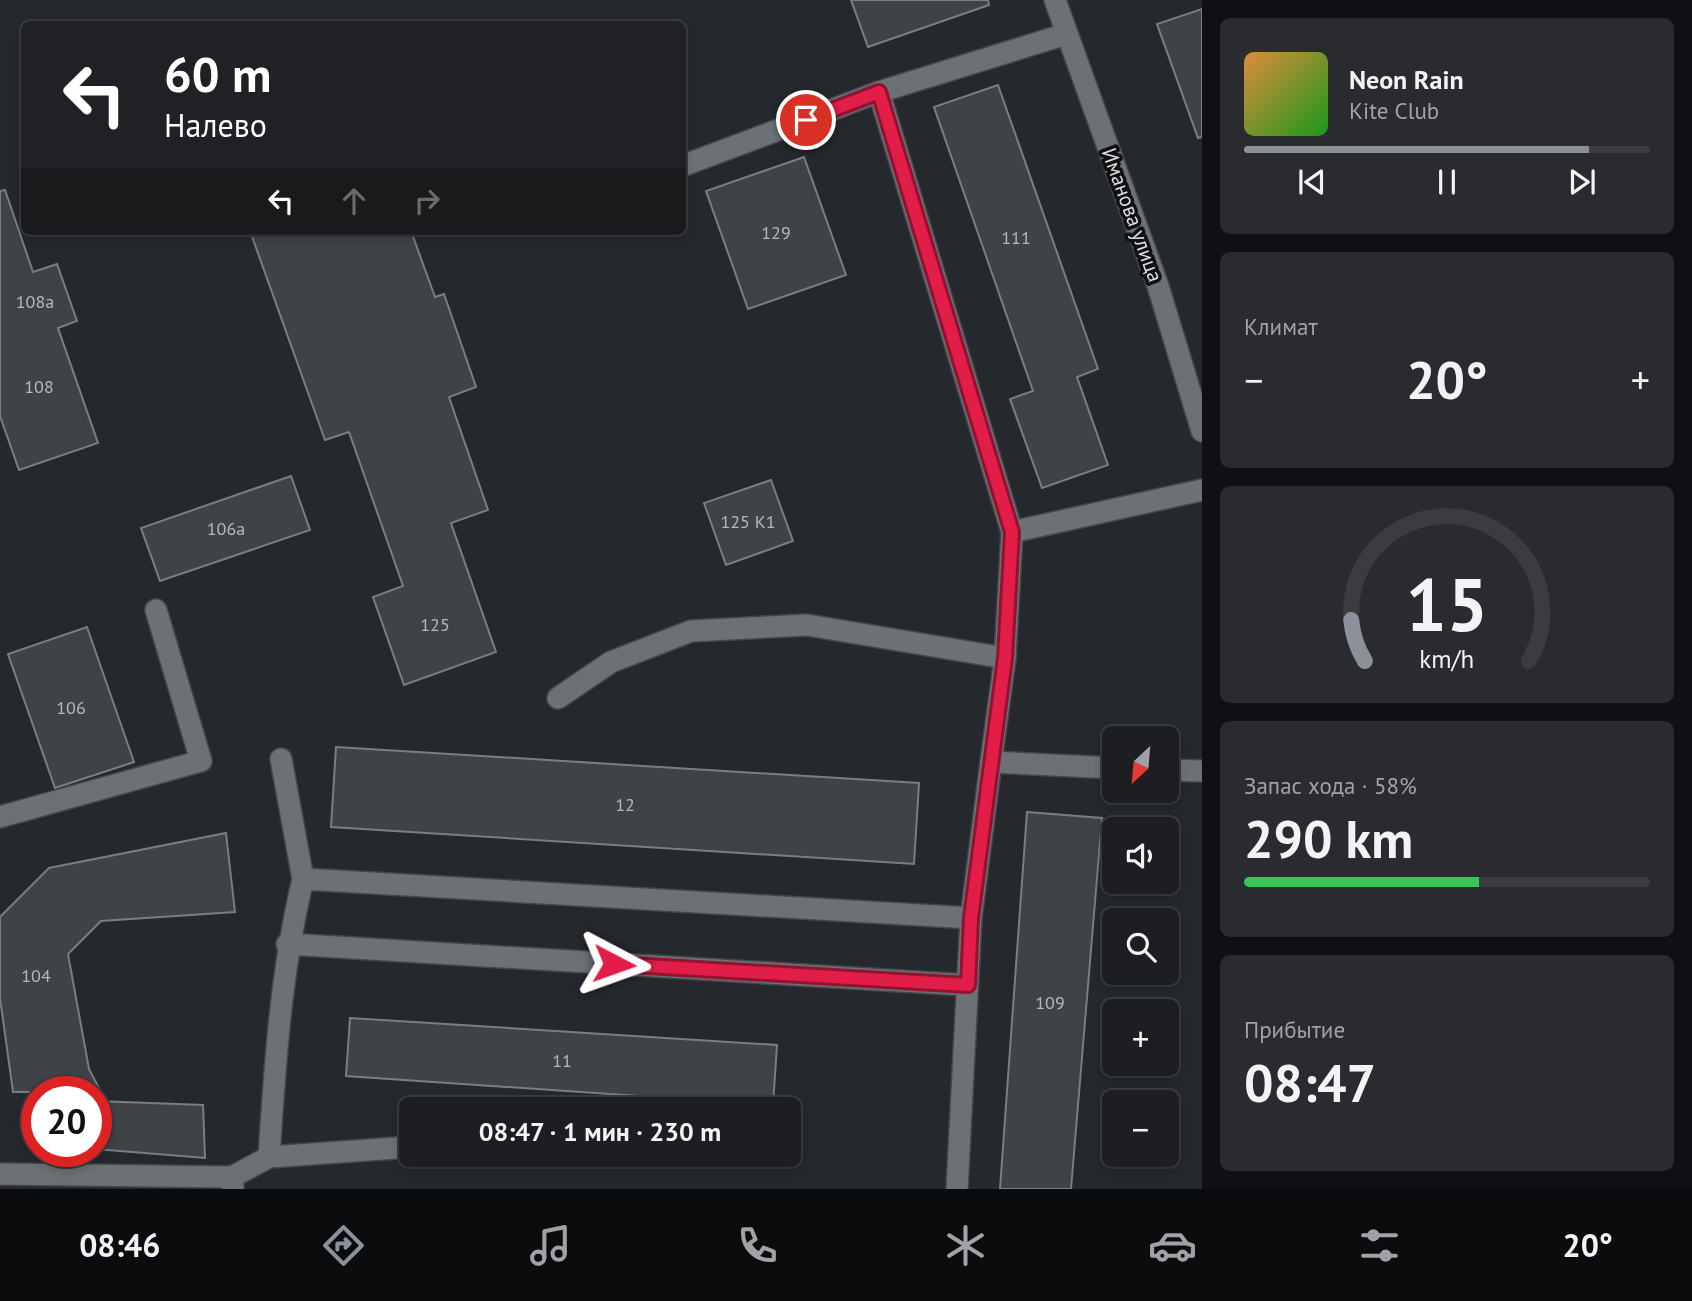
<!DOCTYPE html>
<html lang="ru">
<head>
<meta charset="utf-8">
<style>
	:root { --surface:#1c1e22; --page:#292b2f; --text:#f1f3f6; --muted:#a0a2a5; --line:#3a3c40; --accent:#8c9099 }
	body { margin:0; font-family:"PT Sans",sans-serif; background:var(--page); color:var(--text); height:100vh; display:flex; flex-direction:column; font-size:26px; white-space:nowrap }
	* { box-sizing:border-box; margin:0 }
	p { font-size:23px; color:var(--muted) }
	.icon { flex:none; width:38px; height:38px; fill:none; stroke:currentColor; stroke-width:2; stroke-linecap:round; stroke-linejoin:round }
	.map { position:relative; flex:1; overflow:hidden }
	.sheet { display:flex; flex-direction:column; gap:18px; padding:18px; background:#0f1013; width:490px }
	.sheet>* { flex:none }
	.hud { position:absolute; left:21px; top:21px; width:665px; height:214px; border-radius:10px; box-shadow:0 4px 10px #0003,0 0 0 2px var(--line); background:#202124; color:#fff; overflow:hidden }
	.needle { width:46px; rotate:206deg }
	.fabs { position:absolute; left:1102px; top:726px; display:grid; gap:14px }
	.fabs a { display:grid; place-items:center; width:77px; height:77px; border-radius:10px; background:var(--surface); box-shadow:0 4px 10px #0003,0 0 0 2px var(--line); font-size:35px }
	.speed { position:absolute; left:21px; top:1076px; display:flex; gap:14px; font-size:35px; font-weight:700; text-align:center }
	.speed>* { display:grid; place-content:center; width:91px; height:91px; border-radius:50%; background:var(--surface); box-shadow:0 4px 10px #0003,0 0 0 2px var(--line); line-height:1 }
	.speed .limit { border:10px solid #d22; background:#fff; color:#111 }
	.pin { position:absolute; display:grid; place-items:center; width:60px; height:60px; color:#fff; margin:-30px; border:4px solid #fff; border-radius:50%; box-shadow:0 2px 7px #0007 }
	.me { position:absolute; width:77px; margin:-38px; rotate:94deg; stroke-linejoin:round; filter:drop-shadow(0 0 5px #0008) }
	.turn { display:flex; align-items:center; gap:24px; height:147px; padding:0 28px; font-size:32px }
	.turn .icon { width:91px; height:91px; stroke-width:2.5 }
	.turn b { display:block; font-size:49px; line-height:60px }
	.lanes { display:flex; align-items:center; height:66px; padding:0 28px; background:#0003; justify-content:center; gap:35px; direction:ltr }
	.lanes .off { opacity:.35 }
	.big { font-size:52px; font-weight:700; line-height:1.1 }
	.sheet .tile { flex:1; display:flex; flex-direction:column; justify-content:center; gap:10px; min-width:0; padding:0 24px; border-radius:10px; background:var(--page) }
	.sheet .dial { align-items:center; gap:0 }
	.dial svg { height:182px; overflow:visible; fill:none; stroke:var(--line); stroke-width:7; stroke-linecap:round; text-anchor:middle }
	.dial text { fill:var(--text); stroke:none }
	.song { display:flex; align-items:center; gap:21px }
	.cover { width:84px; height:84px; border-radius:10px; background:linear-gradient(135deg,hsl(30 70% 55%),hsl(120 70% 35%)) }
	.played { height:7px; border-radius:4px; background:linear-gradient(90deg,var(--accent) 85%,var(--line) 85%) }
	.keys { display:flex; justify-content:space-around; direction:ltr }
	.heat { display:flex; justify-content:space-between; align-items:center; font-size:38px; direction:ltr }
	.charge { height:10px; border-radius:5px; background:linear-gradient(90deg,#34c759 58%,var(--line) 0) }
	.trip { position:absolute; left:399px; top:1097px; width:402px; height:70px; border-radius:10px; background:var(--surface); box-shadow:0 4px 10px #0003,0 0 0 2px var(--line); font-weight:700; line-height:70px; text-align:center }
	.menu { display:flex; height:112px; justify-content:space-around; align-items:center; background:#0b0c0e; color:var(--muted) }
	.menu .icon { width:49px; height:49px }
	.menu .current { color:var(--accent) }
	.menu b { font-size:32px; color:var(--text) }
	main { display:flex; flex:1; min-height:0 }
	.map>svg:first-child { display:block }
	.building { fill:#3f4348; stroke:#7a7e83; stroke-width:2 }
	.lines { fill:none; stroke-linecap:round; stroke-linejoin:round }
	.minor-casing { stroke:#44464a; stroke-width:24 }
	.minor { stroke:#6c7176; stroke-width:21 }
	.route-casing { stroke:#92132f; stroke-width:18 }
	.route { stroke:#e11d48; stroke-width:12 }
	.labels { text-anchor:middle; stroke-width:7; stroke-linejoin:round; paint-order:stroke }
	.number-label { font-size:18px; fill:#b5b7bb }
	.street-label { font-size:21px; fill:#dcdee1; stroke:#0f1113 }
</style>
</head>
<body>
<main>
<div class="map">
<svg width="1202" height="1189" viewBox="0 0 1202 1189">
	<rect width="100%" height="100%" fill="#25282d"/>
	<g class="building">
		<polygon points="851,0 988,0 989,5 868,47"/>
		<polygon points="1202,9 1202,137 1198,138 1157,24"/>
		<polygon points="998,85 1098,369 1077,377 1108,465 1042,488 1010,399 1033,391 934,107"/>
		<polygon points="804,157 846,275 748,309 706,191"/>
		<polygon points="5,190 33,272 57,264 77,321 58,328 98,443 19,470 0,416 0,191"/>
		<polygon points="250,231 411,231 435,297 444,294 476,387 449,397 488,510 451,523 496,652 404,685 373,597 403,586 349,432 325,440"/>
		<polygon points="291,476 310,530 160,581 141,528"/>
		<polygon points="771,480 793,541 726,565 704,503"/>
		<polygon points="87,627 134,762 55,788 8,654"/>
		<polygon points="336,747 919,783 914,864 331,827"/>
		<polygon points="1027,812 1102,818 1071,1189 1000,1189"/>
		<polygon points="226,833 235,912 101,921 68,954 89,1069 101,1092 13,1092 0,998 0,917 49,868"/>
		<polygon points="350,1018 777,1045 773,1105 346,1076"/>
		<polygon points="96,1101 203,1105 205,1158 96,1149"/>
	</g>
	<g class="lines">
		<g class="minor-casing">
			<g id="minor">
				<polyline points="1055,0 1158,286 1202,431"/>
				<polyline points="879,92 1066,34"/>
				<polyline points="682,166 879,92 1012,532 1202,490"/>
				<polyline points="558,698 611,662 691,631 807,625 1005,658 1012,532"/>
				<polyline points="281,759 303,879"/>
				<polyline points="991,762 1005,658"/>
				<polyline points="1167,770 1202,771"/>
				<polyline points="0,817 201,761 156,610"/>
				<polyline points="287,944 967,985"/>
				<polyline points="269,1157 411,1147"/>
				<polyline points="0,1174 232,1177 233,1189"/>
				<path d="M232,1177l37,-20c6,-94 12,-186 34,-278l668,39"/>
				<polyline points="957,1189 971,918 991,762 1115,768"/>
			</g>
		</g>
		<use href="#minor" class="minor"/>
	</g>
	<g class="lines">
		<g class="route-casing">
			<polyline id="route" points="614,964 968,985 971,918 1005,658 1012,532 879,92 806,120"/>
		</g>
		<use href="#route" class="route"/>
	</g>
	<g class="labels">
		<g class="number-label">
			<text x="776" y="239">129</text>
			<text x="1016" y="244">111</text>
			<text x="35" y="308">108а</text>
			<text x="39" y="393">108</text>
			<text x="748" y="528">125 К1</text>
			<text x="226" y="535">106а</text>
			<text x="435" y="631">125</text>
			<text x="71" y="714">106</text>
			<text x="625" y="811">12</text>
			<text x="36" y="982">104</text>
			<text x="1050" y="1009">109</text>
			<text x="562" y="1067">11</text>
		</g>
		<g class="street-label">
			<text transform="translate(1132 215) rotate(70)" y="7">Иманова улица</text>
		</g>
	</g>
</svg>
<div class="fabs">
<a><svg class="needle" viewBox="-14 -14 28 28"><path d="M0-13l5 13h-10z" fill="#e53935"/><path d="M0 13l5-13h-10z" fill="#a0a2a5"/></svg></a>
<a><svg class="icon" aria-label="sound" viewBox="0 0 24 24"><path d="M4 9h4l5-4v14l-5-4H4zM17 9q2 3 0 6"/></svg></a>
<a><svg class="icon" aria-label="search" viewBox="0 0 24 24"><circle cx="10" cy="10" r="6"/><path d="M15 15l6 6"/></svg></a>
<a>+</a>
<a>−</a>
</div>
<div class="speed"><div class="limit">20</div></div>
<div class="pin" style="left:806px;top:120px;background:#d93025"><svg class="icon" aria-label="arrive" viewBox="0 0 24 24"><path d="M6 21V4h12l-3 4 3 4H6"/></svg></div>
<svg class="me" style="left:614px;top:964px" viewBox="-20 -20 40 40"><path d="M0-17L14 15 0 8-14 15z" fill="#e11d48" stroke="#fff" stroke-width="4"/></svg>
<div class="trip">08:47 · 1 мин · 230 m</div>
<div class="hud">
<div class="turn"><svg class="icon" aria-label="left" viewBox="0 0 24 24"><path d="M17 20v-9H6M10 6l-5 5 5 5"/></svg><div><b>60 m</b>Налево</div></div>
<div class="lanes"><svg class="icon" aria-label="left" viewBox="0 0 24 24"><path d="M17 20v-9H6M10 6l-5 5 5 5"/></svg><svg class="icon off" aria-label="ahead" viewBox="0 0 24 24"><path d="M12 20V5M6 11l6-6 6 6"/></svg><svg class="icon off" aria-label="right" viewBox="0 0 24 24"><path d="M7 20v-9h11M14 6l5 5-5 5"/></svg></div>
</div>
</div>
<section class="sheet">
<div class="tile">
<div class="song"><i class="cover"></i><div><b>Neon Rain</b><p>Kite Club</p></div></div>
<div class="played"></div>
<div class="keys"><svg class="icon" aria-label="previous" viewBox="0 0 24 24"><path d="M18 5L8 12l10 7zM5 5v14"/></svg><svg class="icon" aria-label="pause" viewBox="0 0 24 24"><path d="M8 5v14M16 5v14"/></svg><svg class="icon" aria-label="next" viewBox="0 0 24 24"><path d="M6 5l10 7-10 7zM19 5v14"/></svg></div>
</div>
<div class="tile"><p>Климат</p>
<div class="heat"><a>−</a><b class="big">20°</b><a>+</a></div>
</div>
<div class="tile dial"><svg viewBox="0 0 100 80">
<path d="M14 69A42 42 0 1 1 86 69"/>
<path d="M14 69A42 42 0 0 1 8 51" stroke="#8c9099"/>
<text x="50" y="56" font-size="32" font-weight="700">15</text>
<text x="50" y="72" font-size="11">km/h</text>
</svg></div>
<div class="tile"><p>Запас хода · 58%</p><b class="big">290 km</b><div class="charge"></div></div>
<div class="tile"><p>Прибытие</p><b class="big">08:47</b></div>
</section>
</main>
<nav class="menu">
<b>08:46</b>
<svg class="icon current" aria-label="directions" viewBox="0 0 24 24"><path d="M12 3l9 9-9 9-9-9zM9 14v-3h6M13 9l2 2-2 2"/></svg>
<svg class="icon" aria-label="music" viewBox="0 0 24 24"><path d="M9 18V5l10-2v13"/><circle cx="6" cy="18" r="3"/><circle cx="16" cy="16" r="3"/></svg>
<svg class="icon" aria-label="phone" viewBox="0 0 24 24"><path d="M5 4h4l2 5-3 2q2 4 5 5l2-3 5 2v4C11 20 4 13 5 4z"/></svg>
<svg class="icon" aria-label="climate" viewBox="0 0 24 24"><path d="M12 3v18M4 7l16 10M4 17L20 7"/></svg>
<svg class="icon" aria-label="car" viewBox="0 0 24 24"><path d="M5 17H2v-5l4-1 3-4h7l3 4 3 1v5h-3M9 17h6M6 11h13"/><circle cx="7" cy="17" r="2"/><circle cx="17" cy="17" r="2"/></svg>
<svg class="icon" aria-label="filters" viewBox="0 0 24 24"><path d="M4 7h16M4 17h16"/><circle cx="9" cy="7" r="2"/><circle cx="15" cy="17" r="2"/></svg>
<b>20°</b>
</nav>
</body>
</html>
